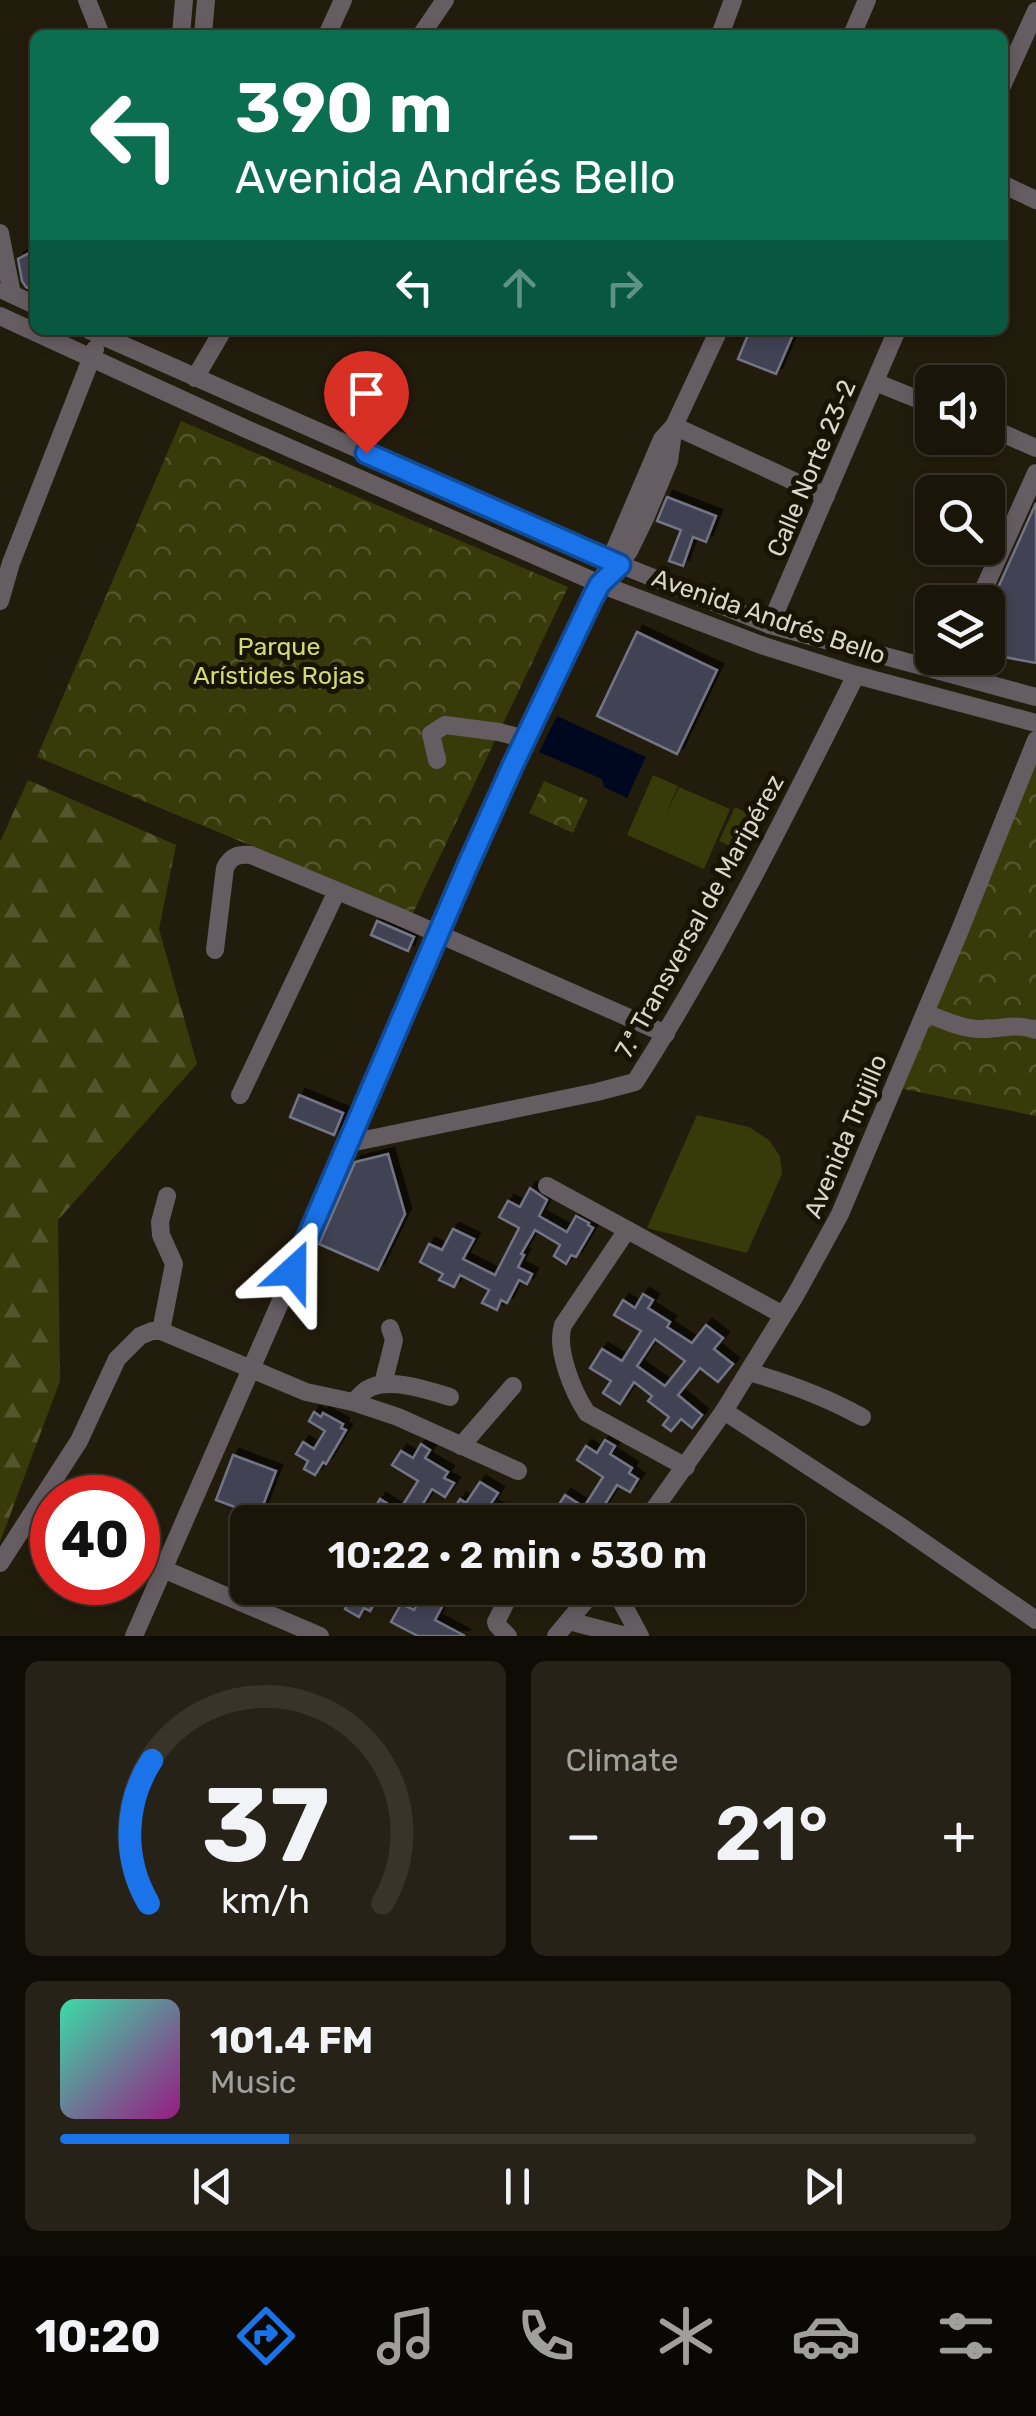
<!DOCTYPE html>
<html lang="en">
<head>
<meta charset="utf-8">
<style>
	:root { --surface:#1a1509; --page:#272217; --text:#f1f3f6; --muted:#9f9f9c; --line:#38342a; --accent:#1a73e8 }
	body { margin:0; font-family:Rubik,sans-serif; background:var(--page); color:var(--text); height:100vh; display:flex; flex-direction:column; font-size:38px; white-space:nowrap }
	* { box-sizing:border-box; margin:0 }
	p { font-size:32px; color:var(--muted) }
	.icon { flex:none; width:55px; height:55px; fill:none; stroke:currentColor; stroke-width:2; stroke-linecap:round; stroke-linejoin:round }
	.map { position:relative; height:1636px; overflow:hidden }
	.sheet { display:flex; flex-direction:column; gap:25px; padding:25px; background:#0e0c05; flex:1 }
	.sheet>* { flex:none }
	.guide { position:absolute; left:30px; top:30px; width:978px; height:305px; border-radius:15px; box-shadow:0 5px 15px #0003,0 0 0 2px var(--line); background:#0b6e4f; color:#fff; overflow:hidden }
	.fabs { position:absolute; left:915px; top:365px; display:grid; gap:20px }
	.fabs a { display:grid; place-items:center; width:90px; height:90px; border-radius:15px; background:var(--surface); box-shadow:0 5px 15px #0003,0 0 0 2px var(--line); font-size:50px }
	.speed { position:absolute; left:30px; top:1475px; display:flex; gap:20px; font-size:50px; font-weight:700; text-align:center }
	.speed>* { display:grid; place-content:center; width:130px; height:130px; border-radius:50%; background:var(--surface); box-shadow:0 5px 15px #0003,0 0 0 2px var(--line); line-height:1 }
	.speed .limit { border:15px solid #d22; background:#fff; color:#111 }
	.pin { position:absolute; display:grid; place-items:center; width:85px; height:85px; color:#fff; margin:-102px -42px; border-radius:50% 50% 50% 0; rotate:-45deg; box-shadow:0 0 10px #0007 }
	.pin .icon { rotate:45deg }
	.me { position:absolute; width:110px; margin:-55px; rotate:24deg; stroke-linejoin:round; filter:drop-shadow(0 0 8px #0008) }
	.turn { display:flex; align-items:center; gap:35px; height:210px; padding:0 40px; font-size:45px }
	.turn .icon { width:130px; height:130px; stroke-width:2.5 }
	.turn b { display:block; font-size:70px; line-height:85px }
	.lanes { display:flex; align-items:center; height:95px; padding:0 40px; background:#0003; justify-content:center; gap:50px; direction:ltr }
	.lanes .off { opacity:.35 }
	.big { font-size:75px; font-weight:600; line-height:1.1 }
	.sheet .widget { flex:1; display:flex; flex-direction:column; justify-content:center; gap:15px; min-width:0; padding:0 35px; border-radius:15px; background:var(--page) }
	.sheet .dial { align-items:center; gap:0 }
	.dial svg { height:260px; overflow:visible; fill:none; stroke:var(--line); stroke-width:7; stroke-linecap:round; text-anchor:middle }
	.dial text { fill:var(--text); stroke:none }
	.song { display:flex; align-items:center; gap:30px }
	.cover { width:120px; height:120px; border-radius:15px; background:linear-gradient(135deg,hsl(160 70% 55%),hsl(310 70% 35%)) }
	.played { height:10px; border-radius:5px; background:linear-gradient(90deg,var(--accent) 25%,var(--line) 25%) }
	.keys { display:flex; justify-content:space-around; direction:ltr }
	.heat { display:flex; justify-content:space-between; align-items:center; font-size:55px; direction:ltr }
	.sheet .tiles { flex:1; display:grid; gap:25px; grid-template-columns:1fr 1fr }
	.widget:last-child { grid-column:span 2 }
	.trip { position:absolute; left:230px; top:1505px; width:575px; height:100px; border-radius:15px; background:var(--surface); box-shadow:0 5px 15px #0003,0 0 0 2px var(--line); font-weight:600; line-height:100px; text-align:center }
	.tab-bar { display:flex; height:160px; justify-content:space-around; align-items:center; background:#0a0804; color:var(--muted) }
	.tab-bar .icon { width:70px; height:70px }
	.tab-bar .active { color:var(--accent) }
	.tab-bar b { font-size:45px; color:var(--text) }
	.map>svg:first-child { display:block }
	.grass { fill:#373a09 }
	.forest { fill:url(#forest-firs) }
	.park { fill:url(#park-crowns) }
	.water { fill:#000820 }
	.building { fill:#424254; stroke:#737487; stroke-width:2.5; fill-rule:evenodd; filter:url(#shadow) }
	.lines { fill:none; stroke-linecap:round; stroke-linejoin:round }
	.minor { stroke:#655d62; stroke-width:18 }
	.route-casing { stroke:#114b97; stroke-width:25 }
	.route { stroke:#1a73e8; stroke-width:18 }
	.labels { text-anchor:middle; stroke-width:10; stroke-linejoin:round; paint-order:stroke }
	.street-label { font-size:25px; fill:#d9d6cb; stroke:#191304 }
	.park-label { font-size:25px; fill:#d1da75; stroke:#191304 }
</style>
</head>
<body>
<div class="map">
<svg width="1036" height="1636" viewBox="0 0 1036 1636">
	<defs>
		<pattern id="forest-firs" width="22" height="20" patternUnits="userSpaceOnUse" patternTransform="scale(2.5)"><rect width="22" height="20" fill="#373a09"/><path d="M5 1l3.5 6h-7zM16 11l3.5 6h-7z" fill="#53562c"/></pattern>
		<pattern id="park-crowns" width="20" height="18" patternUnits="userSpaceOnUse" patternTransform="scale(2.5)"><rect width="20" height="18" fill="#373a09"/><path d="M2 6a3 3 0 1 1 6 0M12 15a3 3 0 1 1 6 0" fill="none" stroke="#53562c"/></pattern>
		<filter id="shadow"><feDropShadow dx="6" dy="-6" stdDeviation="0" flood-color="#0009"/></filter>
	</defs>
	<rect width="100%" height="100%" fill="#221c0c"/>
	<g class="grass">
		<polygon points="653,775 678,786 665,817 679,787 730,809 704,869 627,835"/>
		<polygon points="735,807 753,816 736,849 719,841"/>
		<polygon points="697,1115 749,1127 769,1140 780,1156 782,1174 747,1253 647,1228"/>
	</g>
	<polygon class="forest" points="28,780 176,845 159,929 197,1064 58,1220 60,1381 0,1542 0,842"/>
	<g class="park">
		<polygon points="181,421 568,587 413,913 37,757"/>
		<polygon points="1036,745 1036,1116 894,1087"/>
		<polygon points="544,781 588,800 573,833 529,813"/>
	</g>
	<polygon class="water" points="557,716 646,757 627,798 604,787 602,779 539,752"/>
	<g class="building">
		<polygon points="35,250 35,291 26,287 22,281 18,259"/>
		<polygon points="750,330 795,330 776,374 738,359"/>
		<polygon points="667,497 716,516 706,542 693,537 683,566 669,561 681,530 657,521"/>
		<polygon points="1036,503 1036,663 988,654 988,610"/>
		<polygon points="637,632 717,670 677,754 597,716"/>
		<polygon points="377,921 414,937 408,951 371,935"/>
		<polygon points="299,1095 343,1113 334,1135 290,1117"/>
		<polygon points="388,1154 405,1214 378,1270 319,1244 355,1162"/>
		<polygon points="530,1188 547,1200 539,1216 567,1232 576,1216 589,1223 588,1225 593,1228 576,1257 571,1255 566,1264 554,1256 560,1245 535,1230 521,1254 524,1255 518,1267 532,1274 527,1284 519,1280 507,1303 501,1300 497,1310 482,1303 489,1290 460,1275 454,1287 439,1280 443,1274 420,1262 429,1244 442,1250 453,1229 474,1239 463,1259 495,1275 519,1228 499,1217 508,1201 520,1207"/>
		<path d="M643,1294l10,6 -5,8 22,14 -3,5 25,16 14,-18 17,13 -9,11 19,15 -15,18 -18,-14 -22,27 24,20 -10,13 -11,-9 -10,12 -8,-6 6,-8 -21,-16 4,-5 -18,-14 -14,22 -17,-11 8,-12 -21,-13 12,-19 20,12 19,-30 -27,-16 9,-15 12,8zM655,1339l30,22 -20,25 -28,-20z"/>
		<polygon points="314,1412 321,1417 323,1413 343,1424 341,1428 346,1430 326,1464 323,1462 315,1475 304,1469 308,1461 296,1454 303,1442 314,1449 325,1431 309,1421"/>
		<polygon points="605,1440 615,1446 610,1454 632,1468 629,1473 638,1479 630,1492 617,1485 600,1512 617,1522 566,1522 553,1514 565,1495 584,1507 603,1477 577,1460 586,1446 597,1453"/>
		<polygon points="421,1444 430,1450 425,1458 448,1472 444,1478 454,1483 445,1497 432,1489 413,1520 417,1522 374,1522 368,1519 380,1499 399,1511 418,1481 392,1465 401,1451 413,1458"/>
		<polygon points="233,1455 276,1471 259,1516 216,1500"/>
		<polygon points="480,1482 498,1493 490,1505 517,1522 468,1522 452,1512 460,1499 466,1503"/>
		<polygon points="338,1588 384,1588 370,1611 364,1608 359,1617 345,1609 352,1596"/>
		<polygon points="426,1588 452,1588 435,1620 465,1636 418,1636 391,1622 401,1604 414,1610"/>
	</g>
	<g class="lines">
		<g class="minor">
			<polyline points="87,0 101,35"/>
			<polyline points="181,35 184,0"/>
			<polyline points="203,35 206,0"/>
			<polyline points="327,35 343,0"/>
			<polyline points="421,35 445,0"/>
			<polyline points="720,35 733,0"/>
			<polyline points="852,35 867,0"/>
			<polyline points="1002,86 1036,11"/>
			<polyline points="1002,184 1036,200"/>
			<polyline points="0,233 12,294"/>
			<polyline points="5,291 35,305"/>
			<polyline points="0,316 244,428 600,584 764,646 856,675 1036,723"/>
			<polyline points="89,330 609,560 770,625 1036,697"/>
			<polyline points="195,378 223,330"/>
			<polyline points="875,382 932,405"/>
			<polyline points="674,426 826,496"/>
			<polyline points="988,427 1036,448"/>
			<polyline points="615,570 629,551 646,516 669,461 674,426 719,330"/>
			<polyline points="0,601 11,563 95,349"/>
			<polyline points="978,602 1036,473"/>
			<polyline points="770,625 897,330"/>
			<polyline points="437,760 431,734 445,725 499,732 525,739"/>
			<path d="M215,950l10,-82c6,-12 13,-14 26,-13l142,59 273,120"/>
			<path d="M925,1013c17,6 36,16 55,16 22,1 32,-7 56,1"/>
			<polyline points="240,1095 337,891"/>
			<path d="M350,1143l247,-51 38,-10c83,-130 152,-269 221,-407"/>
			<polyline points="547,1186 783,1315"/>
			<path d="M627,1230l-64,95c-8,24 10,67 24,88l99,54"/>
			<polyline points="161,1331 174,1264 161,1235 160,1222 167,1196"/>
			<path d="M749,1372c39,11 77,25 113,45"/>
			<polyline points="383,1384 394,1340 390,1328"/>
			<path d="M353,1402c5,-4 8,-8 13,-12 21,-14 62,0 84,7"/>
			<polyline points="724,1411 897,1524 1036,1620"/>
			<polyline points="461,1446 513,1386"/>
			<polyline points="645,1522 724,1411 795,1296 840,1214 960,930 1036,740"/>
			<polyline points="0,1563 79,1441 117,1359 140,1336 152,1331 161,1331 306,1392 353,1402 398,1417 518,1471"/>
			<polyline points="163,1569 320,1636"/>
			<polyline points="614,1588 640,1636"/>
			<polyline points="569,1621 626,1636"/>
			<polyline points="134,1636 350,1143 437,934 512,767 600,584 662,439 674,426"/>
			<polyline points="508,1636 497,1625 496,1622 513,1588"/>
			<polyline points="556,1636 596,1588"/>
		</g>
	</g>
	<g class="lines">
		<g class="route-casing">
			<polyline id="route" points="293,1271 467,867 512,767 592,599 600,584 620,565 366,453"/>
		</g>
		<use href="#route" class="route"/>
	</g>
	<g class="labels">
		<g class="street-label">
			<text transform="translate(811 468) rotate(-67)" y="9">Calle Norte 23-2</text>
			<text transform="translate(769 616) rotate(19)" y="9">Avenida Andrés Bello</text>
			<text transform="translate(699 916) rotate(-61)" y="9">7.ª Transversal de Maripérez</text>
			<text transform="translate(845 1136) rotate(-67)" y="9">Avenida Trujillo</text>
		</g>
		<g class="park-label">
			<text x="279" y="655">Parque<tspan x="279" dy="29">Arístides Rojas</tspan></text>
		</g>
	</g>
</svg>
<div class="fabs">
<a><svg class="icon" aria-label="sound" viewBox="0 0 24 24"><path d="M4 9h4l5-4v14l-5-4H4zM17 9q2 3 0 6"/></svg></a>
<a><svg class="icon" aria-label="search" viewBox="0 0 24 24"><circle cx="10" cy="10" r="6"/><path d="M15 15l6 6"/></svg></a>
<a><svg class="icon" aria-label="layers" viewBox="0 0 24 24"><path d="M12 4l9 5-9 5-9-5zM3 14l9 5 9-5"/></svg></a>
</div>
<div class="speed"><div class="limit">40</div></div>
<div class="pin" style="left:366px;top:453px;background:#d93025"><svg class="icon" aria-label="arrive" viewBox="0 0 24 24"><path d="M6 21V4h12l-3 4 3 4H6"/></svg></div>
<svg class="me" style="left:293px;top:1271px" viewBox="-20 -20 40 40"><path d="M0-17L14 15 0 8-14 15z" fill="#1a73e8" stroke="#fff" stroke-width="4"/></svg>
<div class="trip">10:22 · 2 min · 530 m</div>
<div class="guide">
<div class="turn"><svg class="icon" aria-label="left" viewBox="0 0 24 24"><path d="M17 20v-9H6M10 6l-5 5 5 5"/></svg><div><b>390 m</b>Avenida Andrés Bello</div></div>
<div class="lanes"><svg class="icon" aria-label="left" viewBox="0 0 24 24"><path d="M17 20v-9H6M10 6l-5 5 5 5"/></svg><svg class="icon off" aria-label="ahead" viewBox="0 0 24 24"><path d="M12 20V5M6 11l6-6 6 6"/></svg><svg class="icon off" aria-label="right" viewBox="0 0 24 24"><path d="M7 20v-9h11M14 6l5 5-5 5"/></svg></div>
</div>
</div>
<section class="sheet">
<div class="tiles">
<div class="widget dial"><svg viewBox="0 0 100 80">
<path d="M14 69A42 42 0 1 1 86 69"/>
<path d="M14 69A42 42 0 0 1 15 25" stroke="#1a73e8"/>
<text x="50" y="56" font-size="32" font-weight="700">37</text>
<text x="50" y="72" font-size="11">km/h</text>
</svg></div>
<div class="widget"><p>Climate</p>
<div class="heat"><a>−</a><b class="big">21°</b><a>+</a></div>
</div>
<div class="widget">
<div class="song"><i class="cover"></i><div><b>101.4 FM</b><p>Music</p></div></div>
<div class="played"></div>
<div class="keys"><svg class="icon" aria-label="previous" viewBox="0 0 24 24"><path d="M18 5L8 12l10 7zM5 5v14"/></svg><svg class="icon" aria-label="pause" viewBox="0 0 24 24"><path d="M8 5v14M16 5v14"/></svg><svg class="icon" aria-label="next" viewBox="0 0 24 24"><path d="M6 5l10 7-10 7zM19 5v14"/></svg></div>
</div>
</div>
</section>
<nav class="tab-bar">
<b>10:20</b>
<svg class="icon active" aria-label="directions" viewBox="0 0 24 24"><path d="M12 3l9 9-9 9-9-9zM9 14v-3h6M13 9l2 2-2 2"/></svg>
<svg class="icon" aria-label="music" viewBox="0 0 24 24"><path d="M9 18V5l10-2v13"/><circle cx="6" cy="18" r="3"/><circle cx="16" cy="16" r="3"/></svg>
<svg class="icon" aria-label="phone" viewBox="0 0 24 24"><path d="M5 4h4l2 5-3 2q2 4 5 5l2-3 5 2v4C11 20 4 13 5 4z"/></svg>
<svg class="icon" aria-label="climate" viewBox="0 0 24 24"><path d="M12 3v18M4 7l16 10M4 17L20 7"/></svg>
<svg class="icon" aria-label="car" viewBox="0 0 24 24"><path d="M5 17H2v-5l4-1 3-4h7l3 4 3 1v5h-3M9 17h6M6 11h13"/><circle cx="7" cy="17" r="2"/><circle cx="17" cy="17" r="2"/></svg>
<svg class="icon" aria-label="filters" viewBox="0 0 24 24"><path d="M4 7h16M4 17h16"/><circle cx="9" cy="7" r="2"/><circle cx="15" cy="17" r="2"/></svg>
</nav>
</body>
</html>
